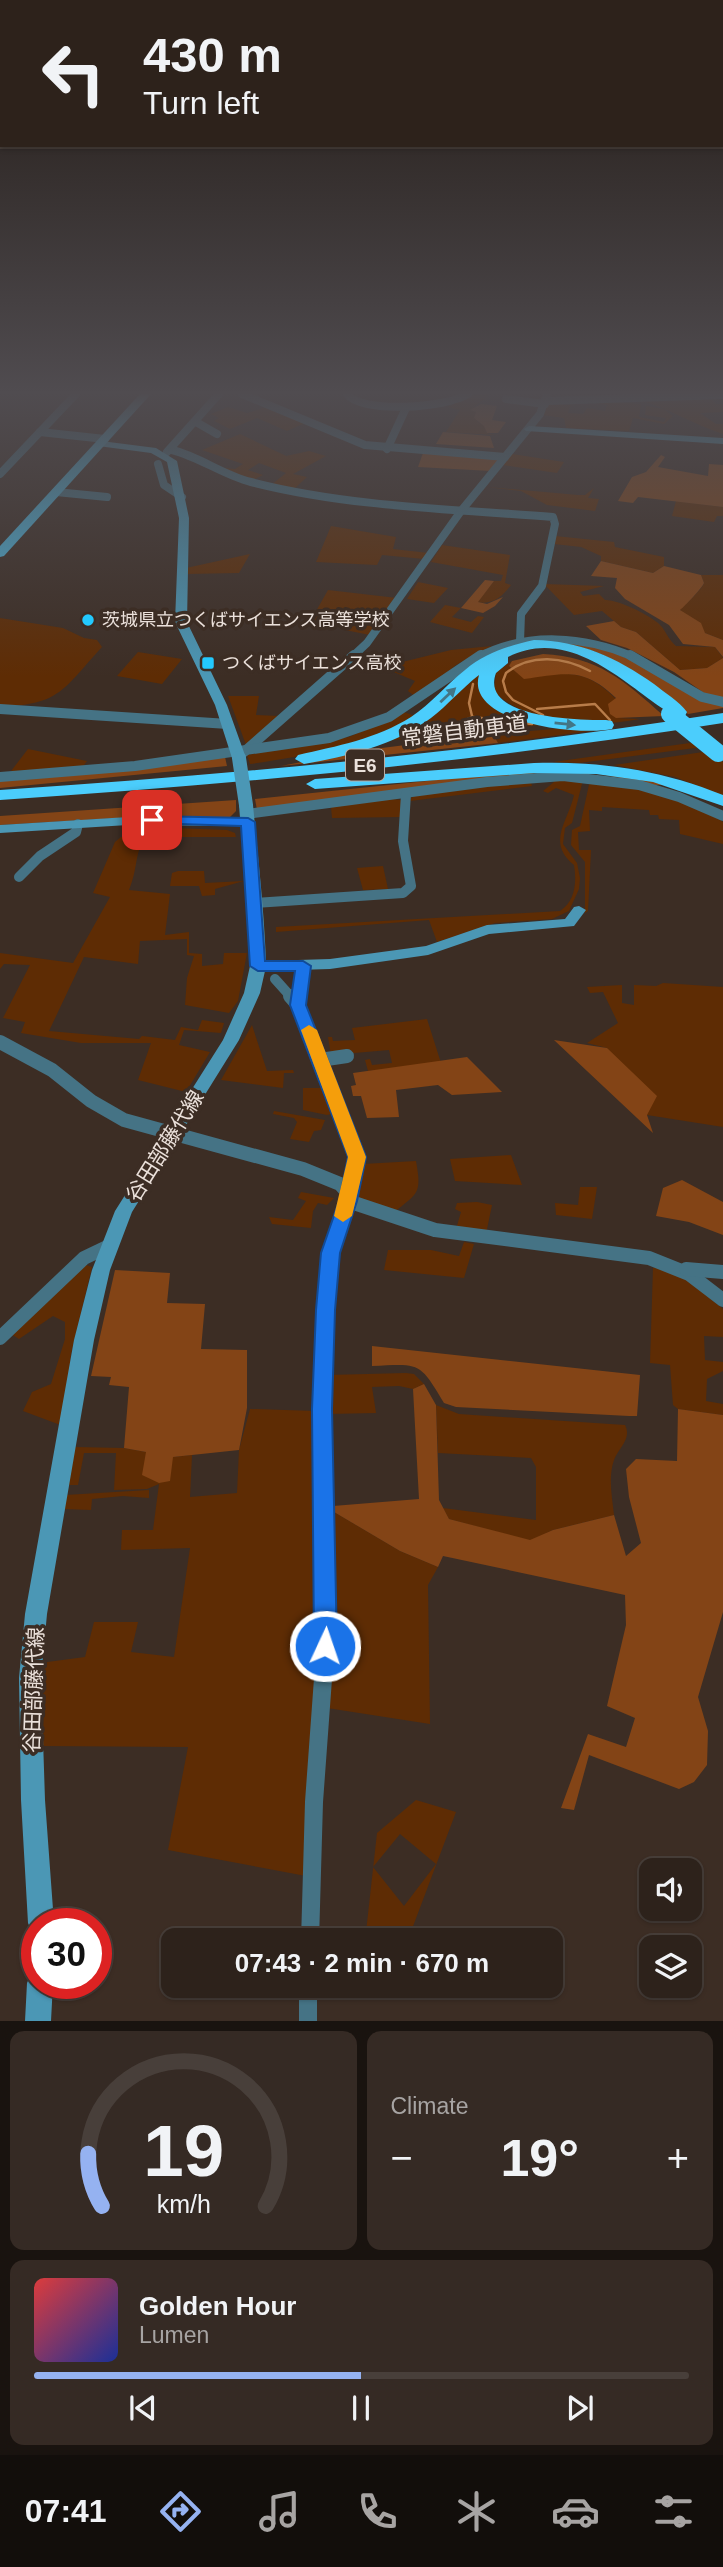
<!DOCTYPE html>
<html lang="en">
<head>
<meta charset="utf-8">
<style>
	:root { --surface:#2d221b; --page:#352a24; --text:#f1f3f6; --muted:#a7a4a3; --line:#483f3a; --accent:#95b2f1 }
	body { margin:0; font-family:Helvetica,"Noto Sans JP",sans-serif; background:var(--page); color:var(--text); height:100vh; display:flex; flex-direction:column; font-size:26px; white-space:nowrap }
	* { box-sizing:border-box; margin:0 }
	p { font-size:23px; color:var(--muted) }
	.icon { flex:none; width:38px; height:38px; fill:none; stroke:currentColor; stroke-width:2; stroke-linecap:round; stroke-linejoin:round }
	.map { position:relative; height:2021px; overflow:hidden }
	.drawer { display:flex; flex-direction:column; gap:10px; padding:10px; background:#19130f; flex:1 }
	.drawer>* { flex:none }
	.hud { position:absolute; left:0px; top:0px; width:724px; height:147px; box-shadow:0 2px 5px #0004,0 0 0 2px var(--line); background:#2d221b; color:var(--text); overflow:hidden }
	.controls { position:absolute; left:639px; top:1858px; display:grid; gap:14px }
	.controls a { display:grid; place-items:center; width:63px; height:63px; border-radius:14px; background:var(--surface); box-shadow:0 2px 5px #0004,0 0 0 2px var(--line); font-size:35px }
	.speed { position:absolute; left:21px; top:1908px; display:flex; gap:14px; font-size:35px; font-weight:700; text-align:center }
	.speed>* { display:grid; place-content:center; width:91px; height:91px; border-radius:50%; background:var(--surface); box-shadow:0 2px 5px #0004,0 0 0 2px var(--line); line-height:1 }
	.speed .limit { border:10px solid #d22; background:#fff; color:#111 }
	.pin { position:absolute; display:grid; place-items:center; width:60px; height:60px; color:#fff; margin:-30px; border-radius:14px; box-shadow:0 4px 10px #0006 }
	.me { position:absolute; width:77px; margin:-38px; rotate:3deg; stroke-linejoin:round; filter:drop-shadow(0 0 5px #0008) }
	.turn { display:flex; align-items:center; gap:24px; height:147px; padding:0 28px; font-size:32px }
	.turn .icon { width:91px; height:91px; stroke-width:2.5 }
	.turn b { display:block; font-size:49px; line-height:60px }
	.big { font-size:52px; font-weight:800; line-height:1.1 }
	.drawer .tile { flex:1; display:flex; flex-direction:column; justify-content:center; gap:10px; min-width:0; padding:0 24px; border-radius:14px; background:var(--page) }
	.drawer .dial { align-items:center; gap:0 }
	.dial svg { height:182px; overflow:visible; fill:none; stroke:var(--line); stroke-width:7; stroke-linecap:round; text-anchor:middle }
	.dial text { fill:var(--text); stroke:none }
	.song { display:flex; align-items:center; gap:21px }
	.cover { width:84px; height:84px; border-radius:10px; background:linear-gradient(135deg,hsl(0 70% 55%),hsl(230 70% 35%)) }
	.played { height:7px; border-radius:4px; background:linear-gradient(90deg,var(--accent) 50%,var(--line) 50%) }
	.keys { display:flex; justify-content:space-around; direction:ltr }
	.heat { display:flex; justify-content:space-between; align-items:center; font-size:38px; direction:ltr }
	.drawer .tiles { flex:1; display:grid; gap:10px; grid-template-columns:1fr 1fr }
	.tile:last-child { grid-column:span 2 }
	.trip { position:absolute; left:161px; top:1928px; width:402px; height:70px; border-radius:14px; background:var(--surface); box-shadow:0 2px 5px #0004,0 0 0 2px var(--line); font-weight:800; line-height:70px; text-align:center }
	.dock { display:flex; height:112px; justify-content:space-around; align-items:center; background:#120e0b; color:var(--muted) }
	.dock .icon { width:49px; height:49px }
	.dock .on { color:var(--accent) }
	.dock b { font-size:32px; color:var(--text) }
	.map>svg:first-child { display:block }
	.green { fill:#5e2c04; fill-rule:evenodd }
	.forest { fill:#834416 }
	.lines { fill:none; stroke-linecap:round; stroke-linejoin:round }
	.stream { stroke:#b87c49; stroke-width:2.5 }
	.street-far3 { stroke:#457385; stroke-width:8 }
	.street-far2 { stroke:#457385; stroke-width:10 }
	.street-far1 { stroke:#457385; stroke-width:14 }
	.street { stroke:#457385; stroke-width:18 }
	.secondary { fill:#4b97b5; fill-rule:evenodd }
	.primary { fill:#4cb3da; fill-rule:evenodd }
	.highway { fill:#4bcdfc; fill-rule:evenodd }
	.secondary-bridge { stroke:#4b97b5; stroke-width:14 }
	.highway-bridge { stroke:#4bcdfc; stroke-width:18 }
	.oneway { fill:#437585 }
	.route { fill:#1a73e8; stroke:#114b97; stroke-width:2 }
	.slow { fill:#f59e0b }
	.poi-dot { fill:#23c9fe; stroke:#3c2d24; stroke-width:2.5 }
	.labels { text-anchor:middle; stroke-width:7; stroke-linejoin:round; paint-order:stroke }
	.far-poi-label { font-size:18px; fill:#ebe1db; stroke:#3c2d24; text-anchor:start }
	.shield { fill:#3c2d24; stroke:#b6aba4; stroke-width:2 }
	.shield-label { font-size:19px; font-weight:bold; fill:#ebe1db }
	.street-label { font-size:21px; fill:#ebe1db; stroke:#3c2d24 }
</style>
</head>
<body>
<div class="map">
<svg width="723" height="2021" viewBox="0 0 723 2021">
	<rect width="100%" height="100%" fill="#3c2d24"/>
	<g class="green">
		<polygon points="482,394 490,394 471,410 476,412 477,421 485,426 487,433 494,435 446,432 460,410 448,407 472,395"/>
		<path d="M711,398l5,6h7v8l-23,1 16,11h7v10c-28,-9 -53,-25 -81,-33z"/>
		<polygon points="602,400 641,404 639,417 664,422 666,418 645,415 646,406 664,409 673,416 664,424 633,418 629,431 566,428 564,418 543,415 550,403 571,405 568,413 583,414 587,408 605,411 607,405 599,404"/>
		<polygon points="228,407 247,413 267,407 305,423 287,431 257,418 230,429 214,421 219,418 211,414"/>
		<polygon points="240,434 299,462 286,456 309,451 326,456 293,474 307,477 294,489 271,485 286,473 259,463 248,470 263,475 251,481 217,467 235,469 243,464 202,450"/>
		<polygon points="512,454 564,462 557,473 503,465"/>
		<polygon points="487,487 578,495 585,495 594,488 588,498 599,499 595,511 547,505 521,491"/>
		<polygon points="676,501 723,507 723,516 717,516 714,522 672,516"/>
		<polygon points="331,526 396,537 393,549 429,553 424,559 382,555 377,565 316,562"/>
		<polygon points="555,536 614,542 615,547 664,557 664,566 653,573 601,561 601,556 581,547 554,544"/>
		<path d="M442,545l68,10 -5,28 6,2c-9,12 -18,20 -34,17l17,-21h7l2,-6 -72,-13z"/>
		<polygon points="250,554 239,573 186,574 186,568"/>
		<path d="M701,575h22v65l-18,-7 -26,-24c6,-3 23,-20 25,-26z"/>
		<polygon points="418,582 448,588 434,603 407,599"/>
		<path d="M544,584l60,2 -24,6 3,4 16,-2 6,6c12,-1 50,17 57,27 5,7 7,13 14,19l39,1 8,11 -16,10 -27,2 -44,-38 -15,-5 -19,-16 -28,4z"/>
		<polygon points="328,590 397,598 370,635 345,630 347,625 311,620"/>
		<polygon points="445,605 461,608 452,617 471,622 478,616 484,617 472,633 430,622"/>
		<path d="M0,618l63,10 21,10 13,2 5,7c-38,41 -42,59 -102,59z"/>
		<polygon points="492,646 456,665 416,697 408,691 415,681 382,667 451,650"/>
		<polygon points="138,652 182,659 162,684 117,676"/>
		<path d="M512,661l-3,5 15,12c43,-5 60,-11 92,21l1,19 23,1c-45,9 -114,6 -146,-28l2,-19z"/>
		<polygon points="482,668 489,700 550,724 385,741"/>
		<polygon points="228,696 259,696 256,715 279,716 246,745"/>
		<path d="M404,712l11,4c-49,30 -109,40 -165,48l-3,-9 102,-18z"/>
		<polygon points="579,727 614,728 498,743 493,734"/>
		<polygon points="697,742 703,747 579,763 553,762"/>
		<polygon points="28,749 87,761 82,768 8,775"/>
		<polygon points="710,751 723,762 723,796 675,777 614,765"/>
		<path d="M569,777l14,3 -11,43 -7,5 -2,16 14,19 3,15 -1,11 -10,22 -17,8 -57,4 -58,19 -8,-22 -153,12v-5l284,-16c15,-9 17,-29 14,-46 -28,-23 -6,-43 0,-70l-18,-7 -8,5 -5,-2 11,-9 -2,-2 -21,2 1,4 -122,15 1,-3 4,-3 100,-14z"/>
		<polygon points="590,780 603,780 694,805 723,822 723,844 680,834 679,820 659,819 658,815 650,815 649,810 602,807 602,811 589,810 590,831 578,832 579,850 591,850 588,911 585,913 585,862 571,845 572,830 580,826"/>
		<polygon points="393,799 401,800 401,817 332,818 331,807"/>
		<polygon points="148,827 227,830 235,833 236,837 145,837"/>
		<path d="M121,837l23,1c-10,20 -6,30 -15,52l41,4 -5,41 24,-3v21l13,1v12l21,-2 1,-11h23l-9,48 -9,12 -44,-8 2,-27 7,-22 -7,-1v-16l-47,2 -2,23 -54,-7 -35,74 90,8 3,-3 33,4 6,-13 17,3 4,-10 22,3 -3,10 -37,-3 -5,15 31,7 -24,40 -48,-12 13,-37h-70l-60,-10 4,-11 -22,-4 27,-53 -26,-1 -4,5v-16l73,10 37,-66 -17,-4 22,-51z"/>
		<polygon points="383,866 388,889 363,890 357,868"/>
		<polygon points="178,871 204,871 205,883 244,881 215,889 215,895 202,896 199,886 170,886 172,873"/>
		<polygon points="663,983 723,987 723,1127 647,1115 607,1048 587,1043 618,1023 603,992 590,993 587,987 622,985 622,1003 634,1005 634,985 656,986"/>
		<polygon points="427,1019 441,1063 368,1071 365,1060 370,1059 372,1065 392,1063 389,1050 331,1055 328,1037 332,1037 333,1041 355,1040 352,1028"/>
		<polygon points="252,1025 267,1071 293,1070 294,1073 284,1073 283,1088 221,1080"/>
		<polygon points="303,1088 325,1088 335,1113 327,1115 303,1110"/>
		<polygon points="274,1111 325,1120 321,1130 314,1131 309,1142 290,1139 297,1122 294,1118 273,1114"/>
		<polygon points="511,1155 522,1185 455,1181 450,1159"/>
		<path d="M416,1161c6,33 2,32 -23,52l-31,-12 -7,-7 8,-30z"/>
		<polygon points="580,1187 597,1187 592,1219 556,1215 555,1203 578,1205"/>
		<polygon points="301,1192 334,1198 327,1205 318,1203 313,1211 311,1228 272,1224 269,1217 293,1220 306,1201 298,1198"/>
		<polygon points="477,1202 492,1205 486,1234 456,1229 461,1212 455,1209 457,1203"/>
		<polygon points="464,1242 474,1244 464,1278 384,1270 388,1250 431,1250 459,1256"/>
		<polygon points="86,1265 92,1267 91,1271 71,1354 63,1426 23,1411 32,1392 51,1384 65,1339 65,1322 53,1316 19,1339 11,1334"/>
		<polygon points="660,1267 674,1269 723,1309 723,1337 704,1336 705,1360 723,1362 723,1371 707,1379 706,1401 723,1404 723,1415 678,1409 673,1405 670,1365 650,1363 653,1268"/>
		<polygon points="406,1373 414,1374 424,1384 413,1389 399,1386 372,1387 376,1413 327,1414 328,1375"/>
		<path d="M436,1405l23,9 166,11c7,14 -6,22 -11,35 -6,17 -2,37 0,55l-61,15 -23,11 -81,-22 -6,-11 93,12v-53l-5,-9 -93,-5z"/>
		<polygon points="250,1409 316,1411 323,1624 306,1876 168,1850 188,1747 42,1746 40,1663 85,1657 94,1622 138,1622 131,1652 174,1657 190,1548 121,1550 122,1530 153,1530 159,1484 147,1489 114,1490 116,1453 84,1453 78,1485 66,1485 74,1447 124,1448 173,1457 192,1455 190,1497 237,1493 239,1450"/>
		<polygon points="149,1490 149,1498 123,1496 92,1499 91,1510 63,1509 65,1495"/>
		<polygon points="334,1512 400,1551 438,1567 428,1585 430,1724 327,1708"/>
		<path d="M416,1800l40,12 -44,117 -16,-2 -3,14h-28l12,-108zM400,1834l36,30 -32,42 -31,-39z"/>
	</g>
	<g class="forest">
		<polygon points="481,404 497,406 492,420 506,422 498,433 487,433 484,426 474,418 476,412 470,410"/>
		<polygon points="443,432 490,436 494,448 436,444"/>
		<polygon points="423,453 501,459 491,471 418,467"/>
		<polygon points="661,455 665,457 658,467 708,476 709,464 723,465 723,507 638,497 633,503 618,501 632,477 646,472"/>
		<path d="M601,561l52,12 11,-7 37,9 3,8c-2,5 -19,23 -24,27l21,13 4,10 18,7v17l-8,-10 -32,-3 -14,-19 -44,-26 -10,-11 2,-10 -26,-2z"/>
		<polygon points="485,580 494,581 478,602 487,604 503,597 495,606 483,613 461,608"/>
		<polygon points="614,621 621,627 636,632 680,670 707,668 723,658 723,699 707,695 674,672 627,648 601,640 586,626"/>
		<path d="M559,643l38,1 126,61v3l-35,6c-40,-33 -76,-65 -129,-71z"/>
		<path d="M543,654c56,3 80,26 121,62l-48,2 -6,-4 -2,-10 8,-6c-32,-31 -50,-25 -92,-19l-15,-13 3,-5z"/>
		<polygon points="493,734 498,743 281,766 358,751"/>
		<polygon points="225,757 227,766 0,788 0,780"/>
		<polygon points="577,770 665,782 662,785 655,785 595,773 257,810 255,799 512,772"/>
		<polygon points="236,800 236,811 229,818 135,817 0,825 0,816"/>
		<polygon points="554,1040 607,1048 657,1096 647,1115 653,1133"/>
		<polygon points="467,1057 502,1092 452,1095 438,1085 396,1090 399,1117 367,1118 361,1096 353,1096 351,1086 356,1085 353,1073"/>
		<polygon points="682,1180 723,1202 723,1235 689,1222 656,1216 663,1188"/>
		<polygon points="115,1270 170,1273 167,1303 205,1304 201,1349 247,1350 247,1408 239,1450 173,1457 170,1481 159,1483 142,1475 146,1452 124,1448 129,1387 109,1385 111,1377 91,1376"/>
		<path d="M372,1346l268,29 -3,41h-8l-173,-9 -12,-4c-25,-42 -24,-39 -72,-37z"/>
		<polygon points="424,1384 436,1405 439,1500 449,1519 530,1540 553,1530 614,1515 626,1556 641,1543 629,1497 626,1469 636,1459 677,1461 678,1409 723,1415 723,1612 698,1697 708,1731 707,1765 694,1782 679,1789 589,1755 574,1810 561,1808 588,1734 626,1747 635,1718 607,1706 626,1625 625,1595 443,1556 438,1567 400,1551 334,1512 333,1506 419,1499 413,1389"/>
	</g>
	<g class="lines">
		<g class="stream">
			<polyline points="537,709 595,704 610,720"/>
			<path d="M543,715l-30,-15 -7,-8 -3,-11 3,-8c25,-20 58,-16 84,-2"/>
			<polyline points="472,716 469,703 473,684"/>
			<polyline points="403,736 447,727 473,717 532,724"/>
		</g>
		<g class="street-far3">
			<polyline points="242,394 365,445 505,457"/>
			<path d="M347,394c14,20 99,14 121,0"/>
			<polyline points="506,399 545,404"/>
			<polyline points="547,401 723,395"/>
			<polyline points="196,422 217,434"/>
			<polyline points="40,432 105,439"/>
			<polyline points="387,449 406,408"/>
			<path d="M172,450c28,7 51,25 79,32 98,25 202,27 302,35l2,7 -13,62 -21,28 -1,28"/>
			<polyline points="167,452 219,394"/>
			<polyline points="158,464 164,485 182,497"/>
			<polyline points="0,474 76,394"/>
			<polyline points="56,492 107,497"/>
			<polyline points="352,657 367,643 461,511 540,414 547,394"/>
			<path d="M478,657c49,-26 107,-21 156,0"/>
		</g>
		<g class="street-far2">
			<polyline points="630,655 702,697 723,702"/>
			<polyline points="0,709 228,724"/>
			<polyline points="244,752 354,655"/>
			<polyline points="0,777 135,766 329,738 389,717 481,655"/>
			<polyline points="247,814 487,782 563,776 639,785 679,797 723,816"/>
			<polyline points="19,877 40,856 76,832 78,824"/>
			<polyline points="255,903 403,893 411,886 403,841 406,794"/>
			<polyline points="275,979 292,998"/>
			<polyline points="299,998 303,966"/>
		</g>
		<g class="street-far1">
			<polyline points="290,996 298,1005"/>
			<polyline points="299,996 298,1005 357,1157 349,1194"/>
			<polyline points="0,1042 52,1070 91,1101 124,1120 303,1169 340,1184 349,1194 330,1253 325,1309 323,1442"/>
			<polyline points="320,1060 347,1056"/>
			<polyline points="348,1201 435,1230 649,1258 689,1274 723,1300"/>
			<polyline points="686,1269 723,1272"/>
			<polyline points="0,1338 84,1258 109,1246"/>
		</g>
		<g class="street">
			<polyline points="310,1941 314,1802 327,1624 323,1441"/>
			<polyline points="308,1986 308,2021"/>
		</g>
		<g class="secondary">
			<polygon points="529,426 723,438 723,444 526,431 524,429"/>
			<polygon points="101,441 156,448 177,461 189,518 187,622 227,705 246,758 244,761 234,761 232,758 215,705 175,622 179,518 167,462 151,453 98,446 98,442"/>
			<path d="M246,801l7,4c5,52 11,104 13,156l64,-2 96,-13 61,-21 78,-6 9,-12 5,-1 7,4 -12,16 -85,8 -61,21 -98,14 -65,2 -5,22 -21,47 -107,172 -22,58 -16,70 -47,274 -6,64 4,122 9,123h-17v11l-5,-2 -4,-9 -7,-123 -2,-122 6,-64 49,-274 18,-70 23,-59 108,-171 21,-47 6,-27v-46l-9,-94 -113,-1 -128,8v-8l128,-8 112,1 -1,-13z"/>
			<polygon points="37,1971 37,1983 53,1983 51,2021 25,2021 27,1983 31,1974"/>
		</g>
		<polygon class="primary" points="140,394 151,394 4,556 0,557 0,546"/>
		<g class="highway">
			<path d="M534,640c46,1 82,17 120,44 11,9 25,17 33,28l-2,4c-28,7 -100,-99 -177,-59v6l-12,10c-17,46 85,47 110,47l6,1 2,4 -2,4c-30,7 -147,-5 -133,-54 -17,13 -31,30 -48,43 -37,28 -84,38 -127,46l-9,-5 3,-4c39,-9 78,-16 113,-38 20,-13 35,-32 54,-47 20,-17 43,-24 69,-30z"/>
			<path d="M723,713v10c-240,38 -481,61 -723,77v-10c242,-16 483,-39 723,-77z"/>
			<path d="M534,763c67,-2 127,7 189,32v11l-70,-24 -57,-8 -62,-1 -219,16 -9,-5 9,-5z"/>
		</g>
		<polyline class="secondary-bridge" points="239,758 246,805"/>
		<polyline class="highway-bridge" points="670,714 718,753"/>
	</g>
	<defs><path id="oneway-solid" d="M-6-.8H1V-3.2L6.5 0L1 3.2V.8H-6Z" transform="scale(1.75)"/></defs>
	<g class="oneway">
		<use href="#oneway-solid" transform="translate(448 695) rotate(-43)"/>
		<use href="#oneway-solid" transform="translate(565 724) rotate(6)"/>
	</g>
	<linearGradient id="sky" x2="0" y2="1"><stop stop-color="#211914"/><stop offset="0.58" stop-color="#504c50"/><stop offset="1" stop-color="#504c50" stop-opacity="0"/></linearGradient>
	<rect width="723" height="677" fill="url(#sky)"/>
	<polygon class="route" points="152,816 248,818 255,822 265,961 303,961 311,966 306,1005 366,1157 357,1201 340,1253 335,1310 332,1409 337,1646 333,1654 325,1657 317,1654 314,1646 312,1409 316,1310 321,1253 339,1201 348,1157 290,1005 295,971 258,971 250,966 241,826 147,823 147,817"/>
	<polygon class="slow" points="309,1025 317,1030 366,1157 352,1216 343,1222 334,1216 348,1157 301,1030"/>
	<g class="poi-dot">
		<circle cx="88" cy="620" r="7"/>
		<rect x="201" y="656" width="14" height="14" rx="3.5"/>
	</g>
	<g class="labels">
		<g class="far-poi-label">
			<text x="102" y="626">茨城県立つくばサイエンス高等学校</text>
			<text x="222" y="669">つくばサイエンス高校</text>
		</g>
		<rect class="shield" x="346" y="749.5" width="38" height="31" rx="5"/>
		<g class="shield-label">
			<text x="365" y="772">E6</text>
		</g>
		<g class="street-label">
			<text transform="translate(464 731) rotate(-7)" y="7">常磐自動車道</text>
			<text transform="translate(165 1146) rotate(-58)" y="7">谷田部藤代線</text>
			<text transform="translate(34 1690) rotate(-88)" y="7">谷田部藤代線</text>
		</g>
	</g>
</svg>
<div class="controls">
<a><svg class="icon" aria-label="sound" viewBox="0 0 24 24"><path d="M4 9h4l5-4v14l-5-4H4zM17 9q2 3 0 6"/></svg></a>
<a><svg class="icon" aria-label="layers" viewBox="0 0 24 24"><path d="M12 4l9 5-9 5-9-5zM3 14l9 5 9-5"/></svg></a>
</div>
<div class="speed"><div class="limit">30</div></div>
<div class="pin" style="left:152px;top:820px;background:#d93025"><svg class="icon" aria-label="arrive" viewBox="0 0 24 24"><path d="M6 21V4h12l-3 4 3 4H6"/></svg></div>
<svg class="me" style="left:325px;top:1646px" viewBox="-20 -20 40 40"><circle r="17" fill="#1a73e8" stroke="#fff" stroke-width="3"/><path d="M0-11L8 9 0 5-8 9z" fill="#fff"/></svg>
<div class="trip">07:43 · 2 min · 670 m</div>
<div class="hud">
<div class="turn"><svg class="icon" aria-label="left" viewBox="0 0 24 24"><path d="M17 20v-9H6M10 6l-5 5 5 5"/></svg><div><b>430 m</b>Turn left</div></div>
</div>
</div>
<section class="drawer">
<div class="tiles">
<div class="tile dial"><svg viewBox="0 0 100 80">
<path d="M14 69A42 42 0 1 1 86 69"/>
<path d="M14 69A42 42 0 0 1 8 46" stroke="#95b2f1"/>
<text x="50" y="56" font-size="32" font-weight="700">19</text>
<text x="50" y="72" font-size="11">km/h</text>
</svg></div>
<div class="tile"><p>Climate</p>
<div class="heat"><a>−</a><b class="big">19°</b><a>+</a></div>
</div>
<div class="tile">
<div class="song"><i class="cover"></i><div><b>Golden Hour</b><p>Lumen</p></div></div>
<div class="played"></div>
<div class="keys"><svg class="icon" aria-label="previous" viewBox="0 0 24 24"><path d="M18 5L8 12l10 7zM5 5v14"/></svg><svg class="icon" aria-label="pause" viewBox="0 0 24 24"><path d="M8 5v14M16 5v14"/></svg><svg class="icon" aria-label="next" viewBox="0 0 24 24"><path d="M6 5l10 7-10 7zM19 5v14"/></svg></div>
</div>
</div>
</section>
<nav class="dock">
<b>07:41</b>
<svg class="icon on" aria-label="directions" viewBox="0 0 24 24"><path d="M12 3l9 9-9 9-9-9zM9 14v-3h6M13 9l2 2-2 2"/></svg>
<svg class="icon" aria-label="music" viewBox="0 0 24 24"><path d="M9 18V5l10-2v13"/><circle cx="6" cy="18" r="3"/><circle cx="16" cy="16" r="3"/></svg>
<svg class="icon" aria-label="phone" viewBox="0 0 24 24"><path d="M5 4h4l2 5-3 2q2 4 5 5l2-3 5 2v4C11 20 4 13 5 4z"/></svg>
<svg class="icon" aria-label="climate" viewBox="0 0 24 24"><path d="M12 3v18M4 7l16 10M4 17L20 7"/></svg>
<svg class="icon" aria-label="car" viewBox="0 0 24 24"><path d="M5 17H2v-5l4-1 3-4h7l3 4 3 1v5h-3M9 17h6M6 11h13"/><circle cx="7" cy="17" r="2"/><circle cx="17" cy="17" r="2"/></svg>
<svg class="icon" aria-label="filters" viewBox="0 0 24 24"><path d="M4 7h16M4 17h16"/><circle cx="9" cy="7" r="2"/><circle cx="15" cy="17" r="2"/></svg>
</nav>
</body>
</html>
